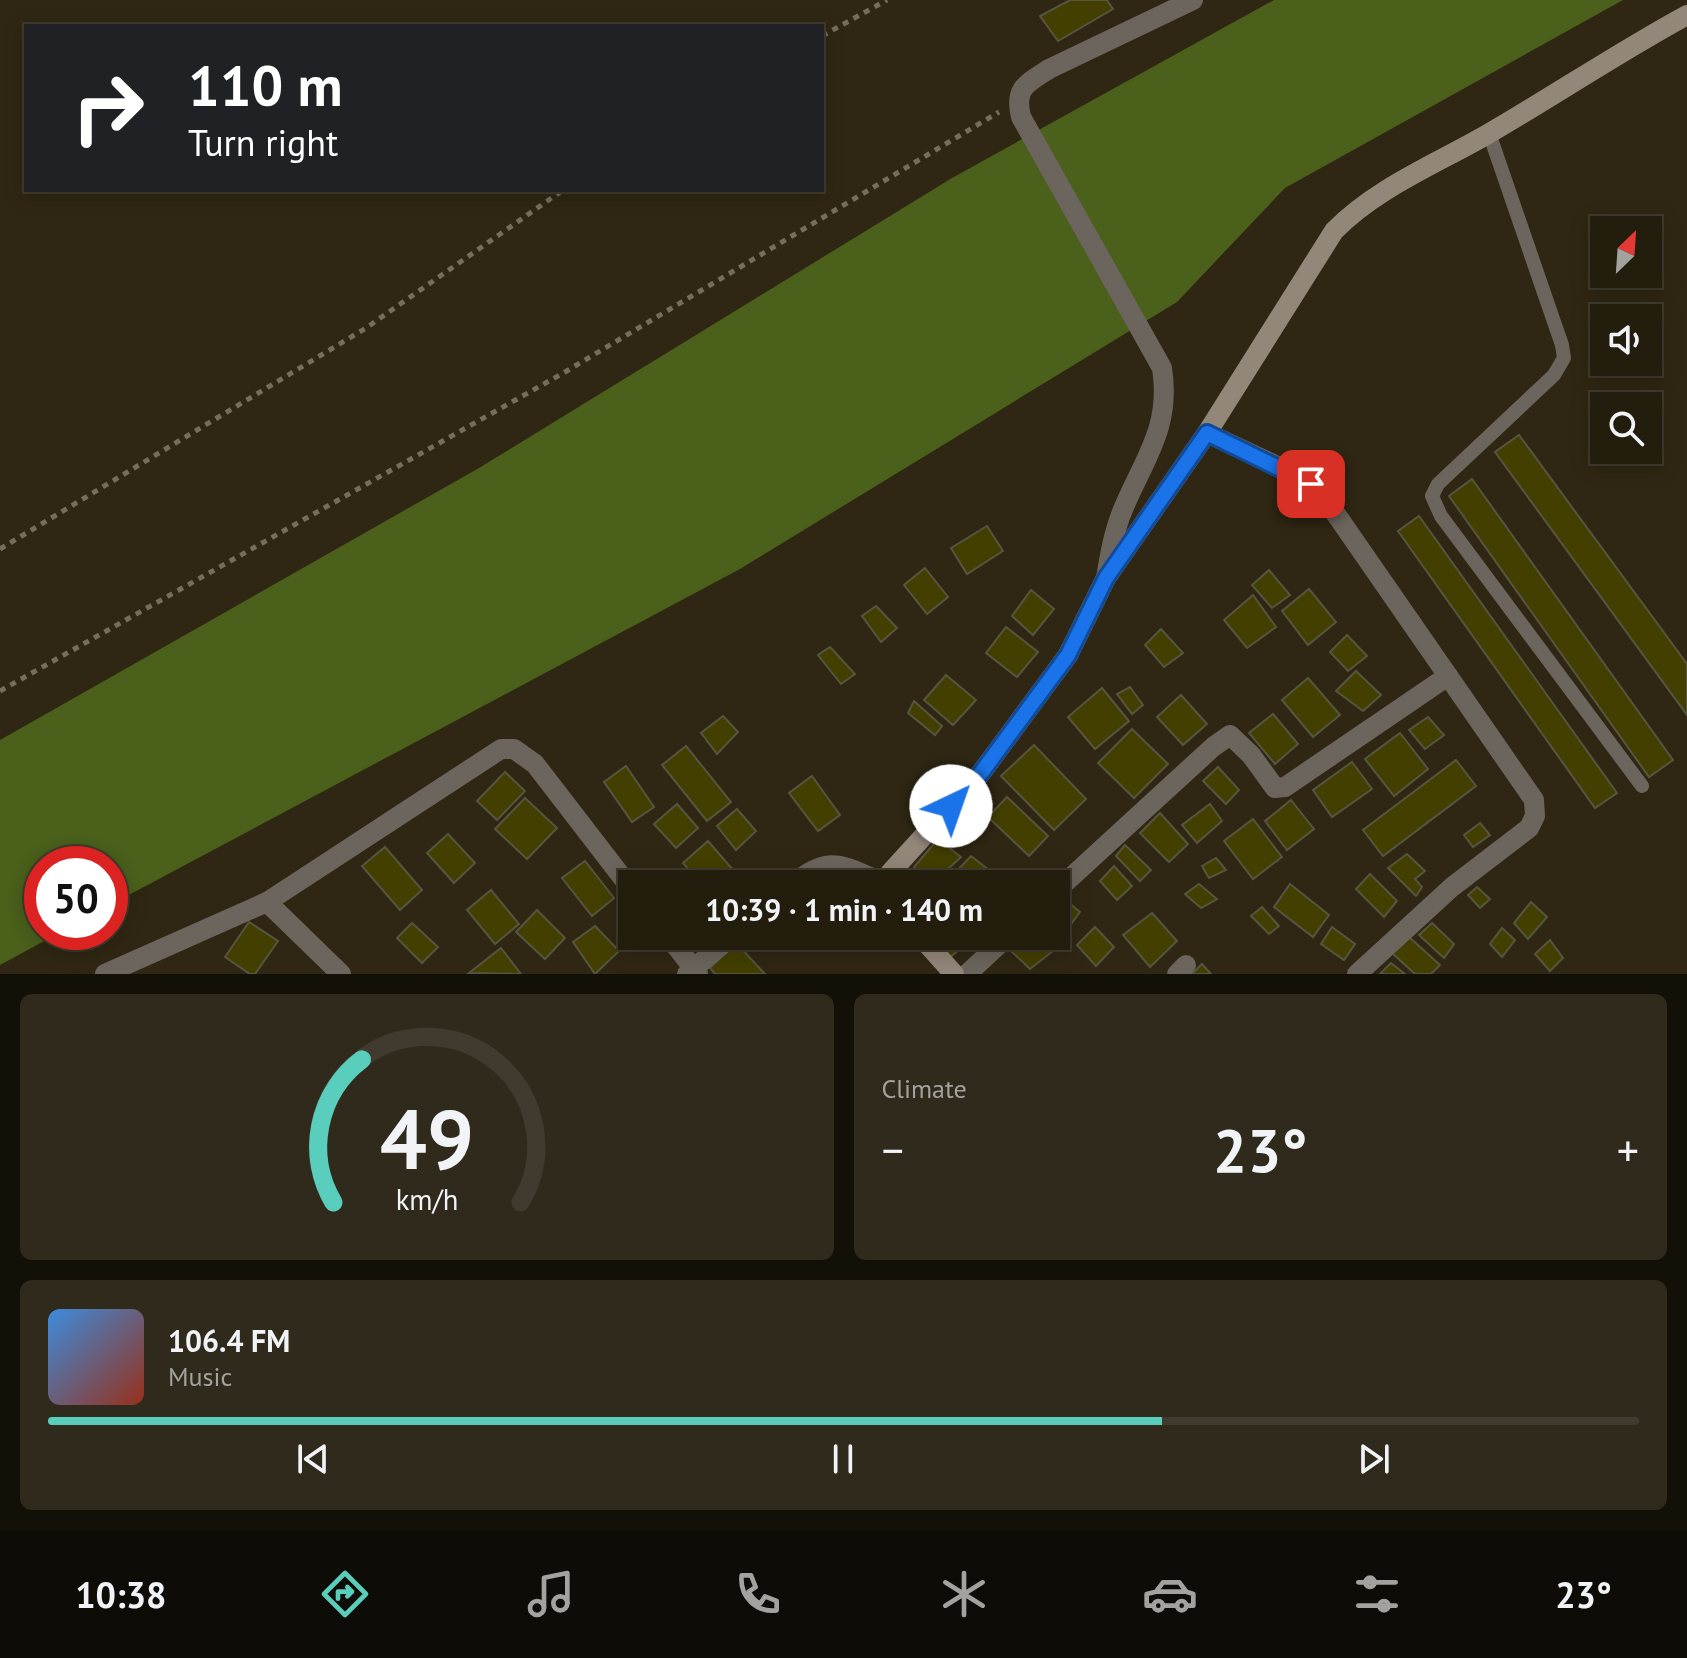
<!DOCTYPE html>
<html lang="en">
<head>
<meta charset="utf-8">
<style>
	:root { --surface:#231d0e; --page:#2f2a1c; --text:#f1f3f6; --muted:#a3a29e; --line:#403b2e; --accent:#5acebd }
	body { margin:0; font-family:"PT Sans",sans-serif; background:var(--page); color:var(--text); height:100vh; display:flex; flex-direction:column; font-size:30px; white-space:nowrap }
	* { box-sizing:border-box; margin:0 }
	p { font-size:26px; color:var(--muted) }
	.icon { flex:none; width:44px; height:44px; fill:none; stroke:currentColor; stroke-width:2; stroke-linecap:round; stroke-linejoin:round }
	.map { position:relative; height:974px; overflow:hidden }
	.drawer { display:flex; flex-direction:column; gap:20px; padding:20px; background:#131008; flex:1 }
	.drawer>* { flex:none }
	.hud { position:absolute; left:24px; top:24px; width:800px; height:168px; border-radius:0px; box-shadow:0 4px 20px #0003,0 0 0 2px var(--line); background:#202124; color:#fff; overflow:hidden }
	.needle { width:52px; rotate:25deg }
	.tools { position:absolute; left:1590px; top:216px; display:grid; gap:16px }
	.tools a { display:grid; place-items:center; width:72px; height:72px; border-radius:0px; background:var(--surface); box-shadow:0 4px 20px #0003,0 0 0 2px var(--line); font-size:40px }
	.speed { position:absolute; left:24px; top:846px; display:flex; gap:16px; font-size:40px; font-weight:700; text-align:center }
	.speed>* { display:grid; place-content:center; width:104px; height:104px; border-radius:50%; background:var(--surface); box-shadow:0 4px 20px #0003,0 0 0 2px var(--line); line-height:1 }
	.speed .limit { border:12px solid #d22; background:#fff; color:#111 }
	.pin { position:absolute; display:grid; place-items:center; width:68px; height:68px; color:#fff; margin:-34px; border-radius:16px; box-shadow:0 4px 12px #0006 }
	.me { position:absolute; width:88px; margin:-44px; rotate:42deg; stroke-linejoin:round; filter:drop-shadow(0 0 6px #0008) }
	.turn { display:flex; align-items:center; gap:28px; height:168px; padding:0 32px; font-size:36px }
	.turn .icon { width:104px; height:104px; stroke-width:2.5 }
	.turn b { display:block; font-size:56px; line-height:68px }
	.big { font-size:60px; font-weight:700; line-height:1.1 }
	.drawer .card { flex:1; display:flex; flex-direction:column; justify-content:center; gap:12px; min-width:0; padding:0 28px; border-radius:12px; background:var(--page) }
	.drawer .dial { align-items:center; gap:0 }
	.dial svg { height:208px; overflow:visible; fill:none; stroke:var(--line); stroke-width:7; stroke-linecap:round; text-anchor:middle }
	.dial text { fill:var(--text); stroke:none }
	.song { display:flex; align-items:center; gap:24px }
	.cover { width:96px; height:96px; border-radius:12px; background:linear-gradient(135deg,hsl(210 70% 55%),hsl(10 70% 35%)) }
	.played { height:8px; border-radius:4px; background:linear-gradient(90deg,var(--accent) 70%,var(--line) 70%) }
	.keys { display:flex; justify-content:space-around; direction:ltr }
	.heat { display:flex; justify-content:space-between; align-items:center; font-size:44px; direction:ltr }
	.drawer .tiles { flex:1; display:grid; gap:20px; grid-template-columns:1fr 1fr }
	.card:last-child { grid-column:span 2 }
	.trip { position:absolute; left:618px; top:870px; width:452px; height:80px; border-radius:0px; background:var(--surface); box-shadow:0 4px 20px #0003,0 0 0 2px var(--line); font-weight:700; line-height:80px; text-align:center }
	.tabs { display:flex; height:128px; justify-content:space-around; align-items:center; background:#0e0c06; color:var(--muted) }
	.tabs .icon { width:56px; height:56px }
	.tabs .selected { color:var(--accent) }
	.tabs b { font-size:36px; color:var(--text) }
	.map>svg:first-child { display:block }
	.water { fill:#4a601b }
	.building { fill:#433f00; stroke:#56553f; stroke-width:2 }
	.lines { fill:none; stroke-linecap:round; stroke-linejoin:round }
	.path { stroke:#766e5d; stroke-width:5; stroke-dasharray:6 6; stroke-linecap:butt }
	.service { stroke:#6c655d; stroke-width:14 }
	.minor { stroke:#6c655d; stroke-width:20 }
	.secondary { stroke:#93877a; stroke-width:20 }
	.route-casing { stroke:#114b97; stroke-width:20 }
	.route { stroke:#1a73e8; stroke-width:14 }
</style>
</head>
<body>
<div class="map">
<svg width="1687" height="974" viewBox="0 0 1687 974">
	<rect width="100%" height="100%" fill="#2f2713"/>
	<polygon class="water" points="1274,0 1623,0 1285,188 1177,302 740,569 110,905 110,864 42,864 42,932 61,932 0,965 0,740 479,468 952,178"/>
	<g class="building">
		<polygon points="1070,0 1107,0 1113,9 1058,41 1040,16"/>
		<polygon points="1519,435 1687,664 1687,715 1495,452"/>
		<polygon points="1472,479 1673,760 1649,777 1449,496"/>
		<polygon points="1419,516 1617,793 1595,808 1398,531"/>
		<polygon points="987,526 1003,551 967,574 951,548"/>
		<polygon points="925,568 948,597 927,614 904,585"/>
		<polygon points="1269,570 1290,595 1272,608 1252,585"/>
		<polygon points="1309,589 1336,622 1308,645 1282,611"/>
		<polygon points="1031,590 1054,609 1033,635 1012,616"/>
		<polygon points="1253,595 1276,627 1247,648 1224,620"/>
		<polygon points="876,606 897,628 881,642 862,616"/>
		<polygon points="1006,627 1038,652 1017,677 986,653"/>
		<polygon points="1161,629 1183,653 1164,667 1145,645"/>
		<polygon points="1347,635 1367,656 1348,671 1330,652"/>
		<polygon points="830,647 855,674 841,684 818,655"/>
		<polygon points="1356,671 1381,695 1363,711 1336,691"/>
		<polygon points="946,675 976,700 953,725 924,700"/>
		<polygon points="1308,678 1340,715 1313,737 1282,700"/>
		<polygon points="1130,687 1143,705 1132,714 1117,694"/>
		<polygon points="1102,688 1129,721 1095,749 1068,717"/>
		<polygon points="1181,695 1207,724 1183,745 1157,717"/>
		<polygon points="914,701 942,726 935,735 908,713"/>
		<polygon points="1273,714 1298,744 1275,764 1249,733"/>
		<polygon points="723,716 738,732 717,754 701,733"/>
		<polygon points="1428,717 1444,735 1425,749 1409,730"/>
		<polygon points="1132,729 1168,764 1134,798 1098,763"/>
		<polygon points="1400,733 1428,769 1394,796 1365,759"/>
		<polygon points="1034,745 1086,799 1054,830 1001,776"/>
		<polygon points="686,746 731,802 707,821 662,765"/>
		<polygon points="1456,760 1476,786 1383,856 1363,830"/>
		<polygon points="1352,762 1372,789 1332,817 1313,790"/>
		<polygon points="626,766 654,807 632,822 604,782"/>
		<polygon points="1218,767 1239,790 1226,804 1203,781"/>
		<polygon points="505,772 525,791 497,820 477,801"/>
		<polygon points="812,776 840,815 818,831 789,793"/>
		<polygon points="1007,797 1048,836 1029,856 988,817"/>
		<polygon points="525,798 557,828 527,859 495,829"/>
		<polygon points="1291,800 1314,829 1287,850 1265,821"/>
		<polygon points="677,804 698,828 676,848 654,824"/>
		<polygon points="1210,804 1222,821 1197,843 1182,825"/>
		<polygon points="737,809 756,831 736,850 717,826"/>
		<polygon points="1160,813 1188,844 1169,862 1140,833"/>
		<polygon points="1253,819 1282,857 1253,879 1224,841"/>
		<polygon points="1480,823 1490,835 1473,847 1464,835"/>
		<polygon points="448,834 475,863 454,883 427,853"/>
		<polygon points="938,839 961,857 932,884 914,867"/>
		<polygon points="708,841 740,878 733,884 701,884 683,863"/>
		<polygon points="1125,845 1151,870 1140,881 1116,856"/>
		<polygon points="385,847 422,890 400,910 362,866"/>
		<polygon points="1407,854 1425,871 1415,879 1422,887 1416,896 1388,868"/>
		<polygon points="971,856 989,870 974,884 958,884 951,877"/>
		<polygon points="1216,858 1226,870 1209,878 1202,866"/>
		<polygon points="585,861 614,898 592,916 562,878"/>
		<polygon points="1114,866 1132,886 1117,900 1100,881"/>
		<polygon points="1370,874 1397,901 1384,917 1356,889"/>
		<polygon points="1199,884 1217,899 1201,908 1185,894"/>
		<polygon points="1290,884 1329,915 1313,937 1274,907"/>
		<polygon points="1477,887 1490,899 1480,908 1468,895"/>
		<polygon points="491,890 519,924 495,944 467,910"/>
		<polygon points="1063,898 1080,912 1066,931 1056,924 1056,907"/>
		<polygon points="1531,902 1547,917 1528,939 1514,923"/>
		<polygon points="1262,907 1279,926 1269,934 1251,916"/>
		<polygon points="537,910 565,938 545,959 516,932"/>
		<polygon points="1152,913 1177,941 1150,967 1123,935"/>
		<polygon points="249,922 278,941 255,974 250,974 225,957"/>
		<polygon points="412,923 438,947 422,963 397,938"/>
		<polygon points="1432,923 1454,944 1444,958 1419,935"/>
		<polygon points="595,926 619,951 595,974 573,942"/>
		<polygon points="1095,927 1114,947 1096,966 1077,945"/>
		<polygon points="1332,927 1355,944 1344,960 1321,944"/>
		<polygon points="1502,928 1515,940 1502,957 1490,944"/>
		<polygon points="929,936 975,936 948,959"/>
		<polygon points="1027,936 1037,936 1053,951 1030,969 1011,951"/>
		<polygon points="1409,937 1440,965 1431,974 1415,974 1392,953"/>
		<polygon points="1550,940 1563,958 1550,971 1535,954"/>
		<polygon points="736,943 765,974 715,974 710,968"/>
		<polygon points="501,948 521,974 469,973"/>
		<polygon points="1391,963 1405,974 1380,974"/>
		<polygon points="1202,964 1211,974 1192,974"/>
	</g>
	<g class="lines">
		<g class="path">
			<polyline points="822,36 887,0"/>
			<polyline points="0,549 366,328 563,190"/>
			<polyline points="0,691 565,372 999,112"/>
		</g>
		<polyline class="service" points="1489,133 1562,345 1564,358 1554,375 1438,484 1432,496 1441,516 1642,786"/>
		<g class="minor">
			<polyline points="1207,433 1292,473 1322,494 1534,800 1535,816 1529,828 1452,887 1357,974"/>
			<path d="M1106,578c4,-24 8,-48 18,-71 22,-51 47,-81 38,-139l-141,-251c-7,-29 5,-33 28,-48l144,-69"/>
			<path d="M793,884c38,-32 51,-17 91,-1"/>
			<polyline points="1056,891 1213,747 1230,735 1251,755 1275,788 1285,787 1448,676"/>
			<polyline points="267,902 341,974"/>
			<polyline points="668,936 698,974"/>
			<polyline points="105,974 267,902 501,749 514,749 535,764 632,890"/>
			<polyline points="687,974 732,936"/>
			<polyline points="967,974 1008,936"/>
			<polyline points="1177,974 1186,965"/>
		</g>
		<g class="secondary">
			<path d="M884,884l6,-11 91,-100 87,-118 38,-77 101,-145 127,-202c42,-43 102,-67 154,-97 67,-39 131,-82 199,-119"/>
			<polyline points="920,936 954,974"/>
		</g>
	</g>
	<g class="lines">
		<g class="route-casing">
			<polyline id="route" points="951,806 981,773 1068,655 1106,578 1207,433 1311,484"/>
		</g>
		<use href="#route" class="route"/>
	</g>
</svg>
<div class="tools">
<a><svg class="needle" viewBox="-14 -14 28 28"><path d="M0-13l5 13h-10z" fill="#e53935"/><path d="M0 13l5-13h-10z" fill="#a3a29e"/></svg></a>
<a><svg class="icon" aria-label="sound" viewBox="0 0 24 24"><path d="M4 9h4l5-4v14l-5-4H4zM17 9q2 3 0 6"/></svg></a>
<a><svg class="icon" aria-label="search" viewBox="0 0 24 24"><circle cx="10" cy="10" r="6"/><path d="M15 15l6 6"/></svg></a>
</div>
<div class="speed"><div class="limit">50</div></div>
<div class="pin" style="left:1311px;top:484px;background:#d93025"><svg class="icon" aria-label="arrive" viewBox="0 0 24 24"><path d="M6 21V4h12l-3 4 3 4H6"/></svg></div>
<svg class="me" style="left:951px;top:806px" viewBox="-20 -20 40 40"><circle r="19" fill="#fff"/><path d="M0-13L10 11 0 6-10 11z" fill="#1a73e8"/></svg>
<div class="trip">10:39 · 1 min · 140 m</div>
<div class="hud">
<div class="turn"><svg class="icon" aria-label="right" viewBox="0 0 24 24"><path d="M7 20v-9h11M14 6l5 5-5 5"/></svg><div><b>110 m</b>Turn right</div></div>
</div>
</div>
<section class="drawer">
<div class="tiles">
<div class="card dial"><svg viewBox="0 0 100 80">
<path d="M14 69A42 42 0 1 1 86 69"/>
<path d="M14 69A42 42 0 0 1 25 14" stroke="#5acebd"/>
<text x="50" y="56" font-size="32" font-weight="700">49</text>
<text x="50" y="72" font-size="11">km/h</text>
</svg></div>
<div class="card"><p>Climate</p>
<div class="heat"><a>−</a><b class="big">23°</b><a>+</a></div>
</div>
<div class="card">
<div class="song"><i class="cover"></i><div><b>106.4 FM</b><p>Music</p></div></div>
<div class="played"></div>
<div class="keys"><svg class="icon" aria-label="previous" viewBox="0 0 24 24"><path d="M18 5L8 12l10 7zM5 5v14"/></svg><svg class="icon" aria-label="pause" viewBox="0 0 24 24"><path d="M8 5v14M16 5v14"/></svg><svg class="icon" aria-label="next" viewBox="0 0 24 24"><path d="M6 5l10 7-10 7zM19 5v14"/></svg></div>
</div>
</div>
</section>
<nav class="tabs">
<b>10:38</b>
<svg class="icon selected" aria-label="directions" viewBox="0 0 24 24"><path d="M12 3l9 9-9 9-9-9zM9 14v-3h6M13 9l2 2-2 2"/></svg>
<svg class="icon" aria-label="music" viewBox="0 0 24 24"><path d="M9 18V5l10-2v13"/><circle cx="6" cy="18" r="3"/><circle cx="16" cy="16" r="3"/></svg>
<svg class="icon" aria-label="phone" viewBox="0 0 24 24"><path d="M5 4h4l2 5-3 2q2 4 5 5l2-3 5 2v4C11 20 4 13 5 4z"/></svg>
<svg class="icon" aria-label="climate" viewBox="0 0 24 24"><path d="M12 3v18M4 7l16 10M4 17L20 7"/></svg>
<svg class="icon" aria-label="car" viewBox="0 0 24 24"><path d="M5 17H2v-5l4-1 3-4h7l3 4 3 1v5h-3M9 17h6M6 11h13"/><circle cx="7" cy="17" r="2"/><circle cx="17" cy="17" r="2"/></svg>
<svg class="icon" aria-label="filters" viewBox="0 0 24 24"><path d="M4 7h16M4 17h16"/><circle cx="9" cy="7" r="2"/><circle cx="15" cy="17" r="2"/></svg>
<b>23°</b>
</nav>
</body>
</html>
